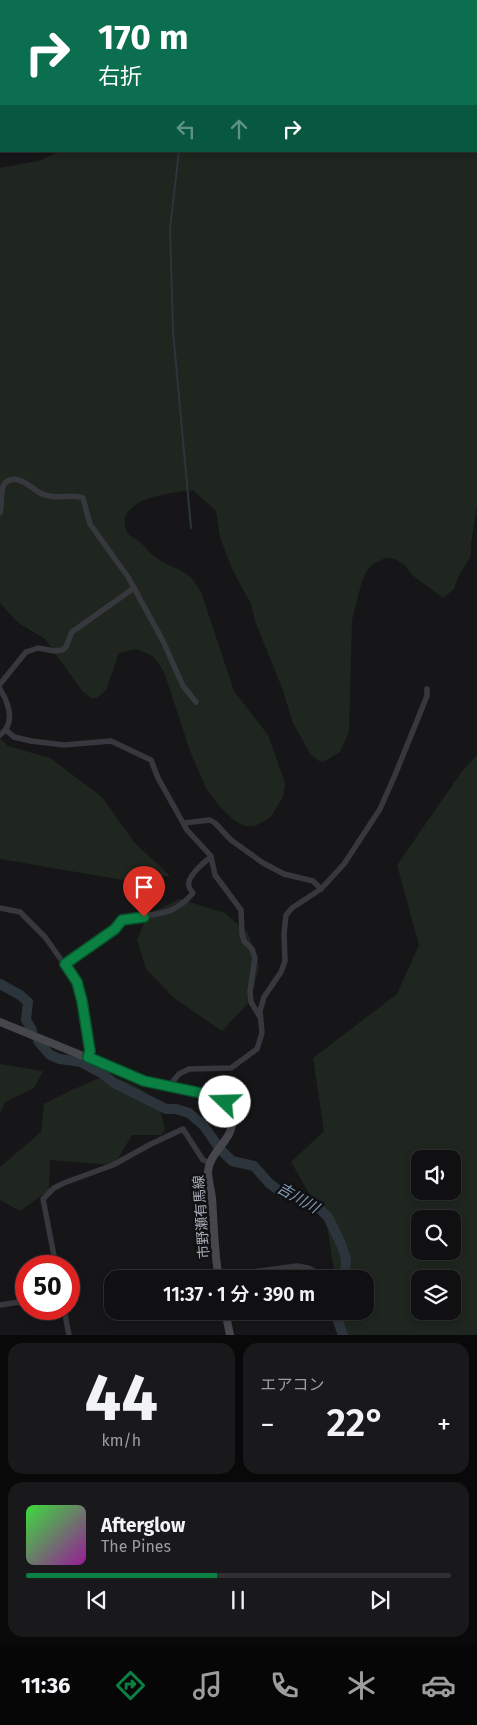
<!DOCTYPE html>
<html lang="ja">
<head>
<meta charset="utf-8">
<style>
	:root { --surface:#101012; --page:#19191b; --text:#f1f3f6; --muted:#9c9d9f; --line:#303032; --accent:#0b8043 }
	body { margin:0; font-family:"Fira Sans","Noto Sans JP",sans-serif; background:var(--page); color:var(--text); height:100vh; display:flex; flex-direction:column; font-size:19px; white-space:nowrap }
	* { box-sizing:border-box; margin:0 }
	p { font-size:16px; color:var(--muted) }
	.icon { flex:none; width:28px; height:28px; fill:none; stroke:currentColor; stroke-width:2; stroke-linecap:round; stroke-linejoin:round }
	.map { position:relative; height:1335px; overflow:hidden }
	.details { display:flex; flex-direction:column; gap:8px; padding:8px; background:#09090a; flex:1 }
	.details>* { flex:none }
	.banner { position:absolute; left:0px; top:0px; width:478px; height:152px; box-shadow:0 2px 8px #0003,0 0 0 1px var(--line); background:#0b6e4f; color:#fff; overflow:hidden }
	.buttons { position:absolute; left:411px; top:1150px; display:grid; gap:10px }
	.buttons a { display:grid; place-items:center; width:50px; height:50px; border-radius:10px; background:var(--surface); box-shadow:0 2px 8px #0003,0 0 0 1px var(--line); font-size:25px }
	.speed { position:absolute; left:15px; top:1255px; display:flex; gap:10px; font-size:25px; font-weight:700; text-align:center }
	.speed>* { display:grid; place-content:center; width:65px; height:65px; border-radius:50%; background:var(--surface); box-shadow:0 2px 8px #0003,0 0 0 1px var(--line); line-height:1 }
	.speed .limit { border:8px solid #d22; background:#fff; color:#111 }
	.pin { position:absolute; display:grid; place-items:center; width:42px; height:42px; color:#fff; margin:-51px -21px; border-radius:50% 50% 50% 0; rotate:-45deg; box-shadow:0 0 5px #0007 }
	.pin .icon { rotate:45deg }
	.me { position:absolute; width:55px; margin:-28px; rotate:291deg; stroke-linejoin:round; filter:drop-shadow(0 0 4px #0008) }
	.turn { display:flex; align-items:center; gap:18px; height:105px; padding:0 15px; font-size:22px }
	.turn .icon { width:65px; height:65px; stroke-width:2.5 }
	.turn b { display:block; font-size:35px; line-height:42px }
	.lanes { display:flex; align-items:center; height:48px; padding:0 15px; background:#0003; justify-content:center; gap:25px; direction:ltr }
	.lanes .off { opacity:.35 }
	.big { font-size:38px; font-weight:600; line-height:1.1 }
	.details .card { flex:1; display:flex; flex-direction:column; justify-content:center; gap:8px; min-width:0; padding:0 18px; border-radius:15px; background:var(--page) }
	.details .dial { align-items:center; gap:0 }
	.dial b { font-size:65px; line-height:1 }
	.song { display:flex; align-items:center; gap:15px }
	.cover { width:60px; height:60px; border-radius:8px; background:linear-gradient(135deg,hsl(120 70% 55%),hsl(300 70% 35%)) }
	.played { height:5px; border-radius:2px; background:linear-gradient(90deg,var(--accent) 45%,var(--line) 45%) }
	.keys { display:flex; justify-content:space-around; direction:ltr }
	.heat { display:flex; justify-content:space-between; align-items:center; font-size:28px; direction:ltr }
	.details .tiles { flex:1; display:grid; gap:8px; grid-template-columns:1fr 1fr }
	.card:last-child { grid-column:span 2 }
	.trip { position:absolute; left:104px; top:1270px; width:270px; height:50px; border-radius:15px; background:var(--surface); box-shadow:0 2px 8px #0003,0 0 0 1px var(--line); font-weight:600; line-height:50px; text-align:center }
	.menu { display:flex; height:80px; justify-content:space-around; align-items:center; background:#060607; color:var(--muted) }
	.menu .icon { width:35px; height:35px }
	.menu .active { color:var(--accent) }
	.menu b { font-size:22px; color:var(--text) }
	.map>svg:first-child { display:block }
	.green { fill:#1e261f; fill-rule:evenodd }
	.lines { fill:none; stroke-linecap:round; stroke-linejoin:round }
	.stream { stroke:#2c353c; stroke-width:2 }
	.river { stroke:#2c353c; stroke-width:10 }
	.minor { stroke:#37383d; stroke-width:5.5 }
	.secondary { stroke:#45474d; stroke-width:8 }
	.route-casing { stroke:#07532c; stroke-width:12 }
	.route { stroke:#0b8043; stroke-width:9 }
	.labels { text-anchor:middle; stroke-width:5; stroke-linejoin:round; paint-order:stroke }
	.street-label { font-size:14px; fill:#a8adb8; stroke:#111113 }
	.water-label { font-size:15px; font-style:italic; fill:#7f9bb3; stroke:#111113 }
</style>
</head>
<body>
<div class="map">
<svg width="477" height="1335" viewBox="0 0 477 1335">
	<rect width="100%" height="100%" fill="#161618"/>
	<g class="green">
		<path d="M283,0h194v506l-6,37v13l-12,19 -5,14 -11,9 -31,-23 -7,-10 -10,-6 -10,-1 -10,5 -7,6 -6,12 -10,39 -3,112 -9,20 -17,10 -4,-1 -8,-6 -18,-32 -11,-35 -27,-67 -4,-17 -19,-35 -12,-32 -4,-26 -23,-21c-21,3 -61,6 -68,28 -1,4 0,11 3,15 2,4 9,6 12,9 6,5 10,12 17,16 19,14 31,9 44,34l33,99 34,44 17,48 -2,14 -13,21 -15,8h-10l-11,-6 -14,-13 -14,-19 -16,-37 -26,-79 -10,-15 -17,-8 -18,4 -13,37 -9,8h-6l-8,-6 -38,-53 -28,-17 -17,-19v-435l38,-7 23,-10h415v-150h-195z"/>
		<polygon points="0,738 8,746 50,758 102,797 134,842 170,876 123,880 0,859"/>
		<path d="M477,755v580h-130l-8,-24h26v-32h-30l-8,-55 -36,-62 33,-31 -11,-73 84,-64 22,-49 -22,-80 66,-95zM420,1159h32v32h-32zM420,1219h32v32h-32zM420,1279h32v32h-32z"/>
		<polygon points="180,899 225,913 248,933 259,966 251,1000 222,1031 174,998 146,969 137,940 148,914"/>
		<polygon points="0,1064 43,1071 34,1088 5,1102 0,1114"/>
		<path d="M106,1075c15,3 41,14 49,27 6,8 8,18 10,27l-4,6h-29l-18,30 -64,-5 -1,30 -29,21 -20,-11v-33l41,-35 3,-28 28,-14z"/>
	</g>
	<g class="lines">
		<g class="stream">
			<polyline points="188,0 188,1"/>
			<polyline points="179,151 170,228 173,331 191,528"/>
		</g>
		<g class="river">
			<polyline points="0,984 20,995 28,1002 26,1020 32,1030"/>
			<polyline points="38,1041 50,1055 60,1059 81,1062 103,1074 114,1083 166,1109 176,1109 189,1113 204,1126 220,1149 232,1161 254,1166 269,1183 281,1192 318,1207 328,1217 341,1244 346,1259 345,1279"/>
			<polyline points="338,1311 338,1321 343,1335"/>
		</g>
		<g class="minor">
			<polyline points="117,1 118,0"/>
			<polyline points="0,87 1,86"/>
			<path d="M0,513c2,-7 0,-26 5,-30 11,-11 26,5 35,10 16,8 31,0 43,5l7,26 38,53 35,64 20,45 13,16"/>
			<polyline points="0,684 26,652 38,648 55,651 62,650 66,647 72,632 134,588"/>
			<path d="M0,689c9,15 16,34 0,46"/>
			<polyline points="6,730 14,737 31,741 64,745 111,741 151,760 158,778 187,830 211,856 215,875 241,910 242,934 244,941 252,949 255,958 250,991 251,1002 260,1017"/>
			<polyline points="184,823 210,820 215,823 231,840 263,863 284,874 313,881 321,889"/>
			<polyline points="0,908 20,912 45,937 77,982 82,1001 89,1051 88,1057"/>
			<path d="M65,964l50,-35 7,-9c29,-9 47,1 71,-27 -1,-1 -4,-5 -4,-7 -3,-9 15,-24 22,-29"/>
			<polyline points="169,1086 179,1074 189,1069 231,1068 257,1049 262,1033 260,1011 264,997 281,972 285,961 284,934 286,915 292,908 321,889 344,864 380,809 395,775 427,696 427,689"/>
			<polyline points="56,1266 43,1199 54,1188 64,1183 113,1165 151,1144 183,1129 203,1160 211,1163"/>
			<polyline points="218,1272 252,1272 297,1266 308,1268 329,1279"/>
			<polyline points="0,1305 26,1301"/>
			<polyline points="64,1309 69,1335"/>
		</g>
		<g class="secondary">
			<path d="M0,1022l144,59 71,15c8,5 15,10 17,20 4,23 -22,34 -24,55 0,9 3,18 4,27 2,27 2,54 7,81"/>
			<polyline points="225,1311 230,1335"/>
		</g>
	</g>
	<g class="lines">
		<g class="route-casing">
			<polyline id="route" points="144,917 122,920 115,929 65,964 77,982 82,1001 90,1051 88,1057 144,1081 215,1096 225,1102"/>
		</g>
		<use href="#route" class="route"/>
	</g>
	<g class="labels">
		<g class="street-label">
			<text transform="translate(201 1217) rotate(-94)" y="5">市野瀬有馬線</text>
		</g>
		<g class="water-label">
			<text transform="translate(298 1198) rotate(30)" y="5">吉川川</text>
		</g>
	</g>
</svg>
<div class="buttons">
<a><svg class="icon" aria-label="sound" viewBox="0 0 24 24"><path d="M4 9h4l5-4v14l-5-4H4zM17 9q2 3 0 6"/></svg></a>
<a><svg class="icon" aria-label="search" viewBox="0 0 24 24"><circle cx="10" cy="10" r="6"/><path d="M15 15l6 6"/></svg></a>
<a><svg class="icon" aria-label="layers" viewBox="0 0 24 24"><path d="M12 4l9 5-9 5-9-5zM3 14l9 5 9-5"/></svg></a>
</div>
<div class="speed"><div class="limit">50</div></div>
<div class="pin" style="left:144px;top:917px;background:#d93025"><svg class="icon" aria-label="arrive" viewBox="0 0 24 24"><path d="M6 21V4h12l-3 4 3 4H6"/></svg></div>
<svg class="me" style="left:225px;top:1102px" viewBox="-20 -20 40 40"><circle r="19" fill="#fff"/><path d="M0-13L10 11 0 6-10 11z" fill="#0b8043"/></svg>
<div class="trip">11:37 · 1 分 · 390 m</div>
<div class="banner">
<div class="turn"><svg class="icon" aria-label="right" viewBox="0 0 24 24"><path d="M7 20v-9h11M14 6l5 5-5 5"/></svg><div><b>170 m</b>右折</div></div>
<div class="lanes"><svg class="icon off" aria-label="left" viewBox="0 0 24 24"><path d="M17 20v-9H6M10 6l-5 5 5 5"/></svg><svg class="icon off" aria-label="ahead" viewBox="0 0 24 24"><path d="M12 20V5M6 11l6-6 6 6"/></svg><svg class="icon" aria-label="right" viewBox="0 0 24 24"><path d="M7 20v-9h11M14 6l5 5-5 5"/></svg></div>
</div>
</div>
<section class="details">
<div class="tiles">
<div class="card dial"><b>44</b><p>km/h</p></div>
<div class="card"><p>エアコン</p>
<div class="heat"><a>−</a><b class="big">22°</b><a>+</a></div>
</div>
<div class="card">
<div class="song"><i class="cover"></i><div><b>Afterglow</b><p>The Pines</p></div></div>
<div class="played"></div>
<div class="keys"><svg class="icon" aria-label="previous" viewBox="0 0 24 24"><path d="M18 5L8 12l10 7zM5 5v14"/></svg><svg class="icon" aria-label="pause" viewBox="0 0 24 24"><path d="M8 5v14M16 5v14"/></svg><svg class="icon" aria-label="next" viewBox="0 0 24 24"><path d="M6 5l10 7-10 7zM19 5v14"/></svg></div>
</div>
</div>
</section>
<nav class="menu">
<b>11:36</b>
<svg class="icon active" aria-label="directions" viewBox="0 0 24 24"><path d="M12 3l9 9-9 9-9-9zM9 14v-3h6M13 9l2 2-2 2"/></svg>
<svg class="icon" aria-label="music" viewBox="0 0 24 24"><path d="M9 18V5l10-2v13"/><circle cx="6" cy="18" r="3"/><circle cx="16" cy="16" r="3"/></svg>
<svg class="icon" aria-label="phone" viewBox="0 0 24 24"><path d="M5 4h4l2 5-3 2q2 4 5 5l2-3 5 2v4C11 20 4 13 5 4z"/></svg>
<svg class="icon" aria-label="climate" viewBox="0 0 24 24"><path d="M12 3v18M4 7l16 10M4 17L20 7"/></svg>
<svg class="icon" aria-label="car" viewBox="0 0 24 24"><path d="M5 17H2v-5l4-1 3-4h7l3 4 3 1v5h-3M9 17h6M6 11h13"/><circle cx="7" cy="17" r="2"/><circle cx="17" cy="17" r="2"/></svg>
</nav>
</body>
</html>
